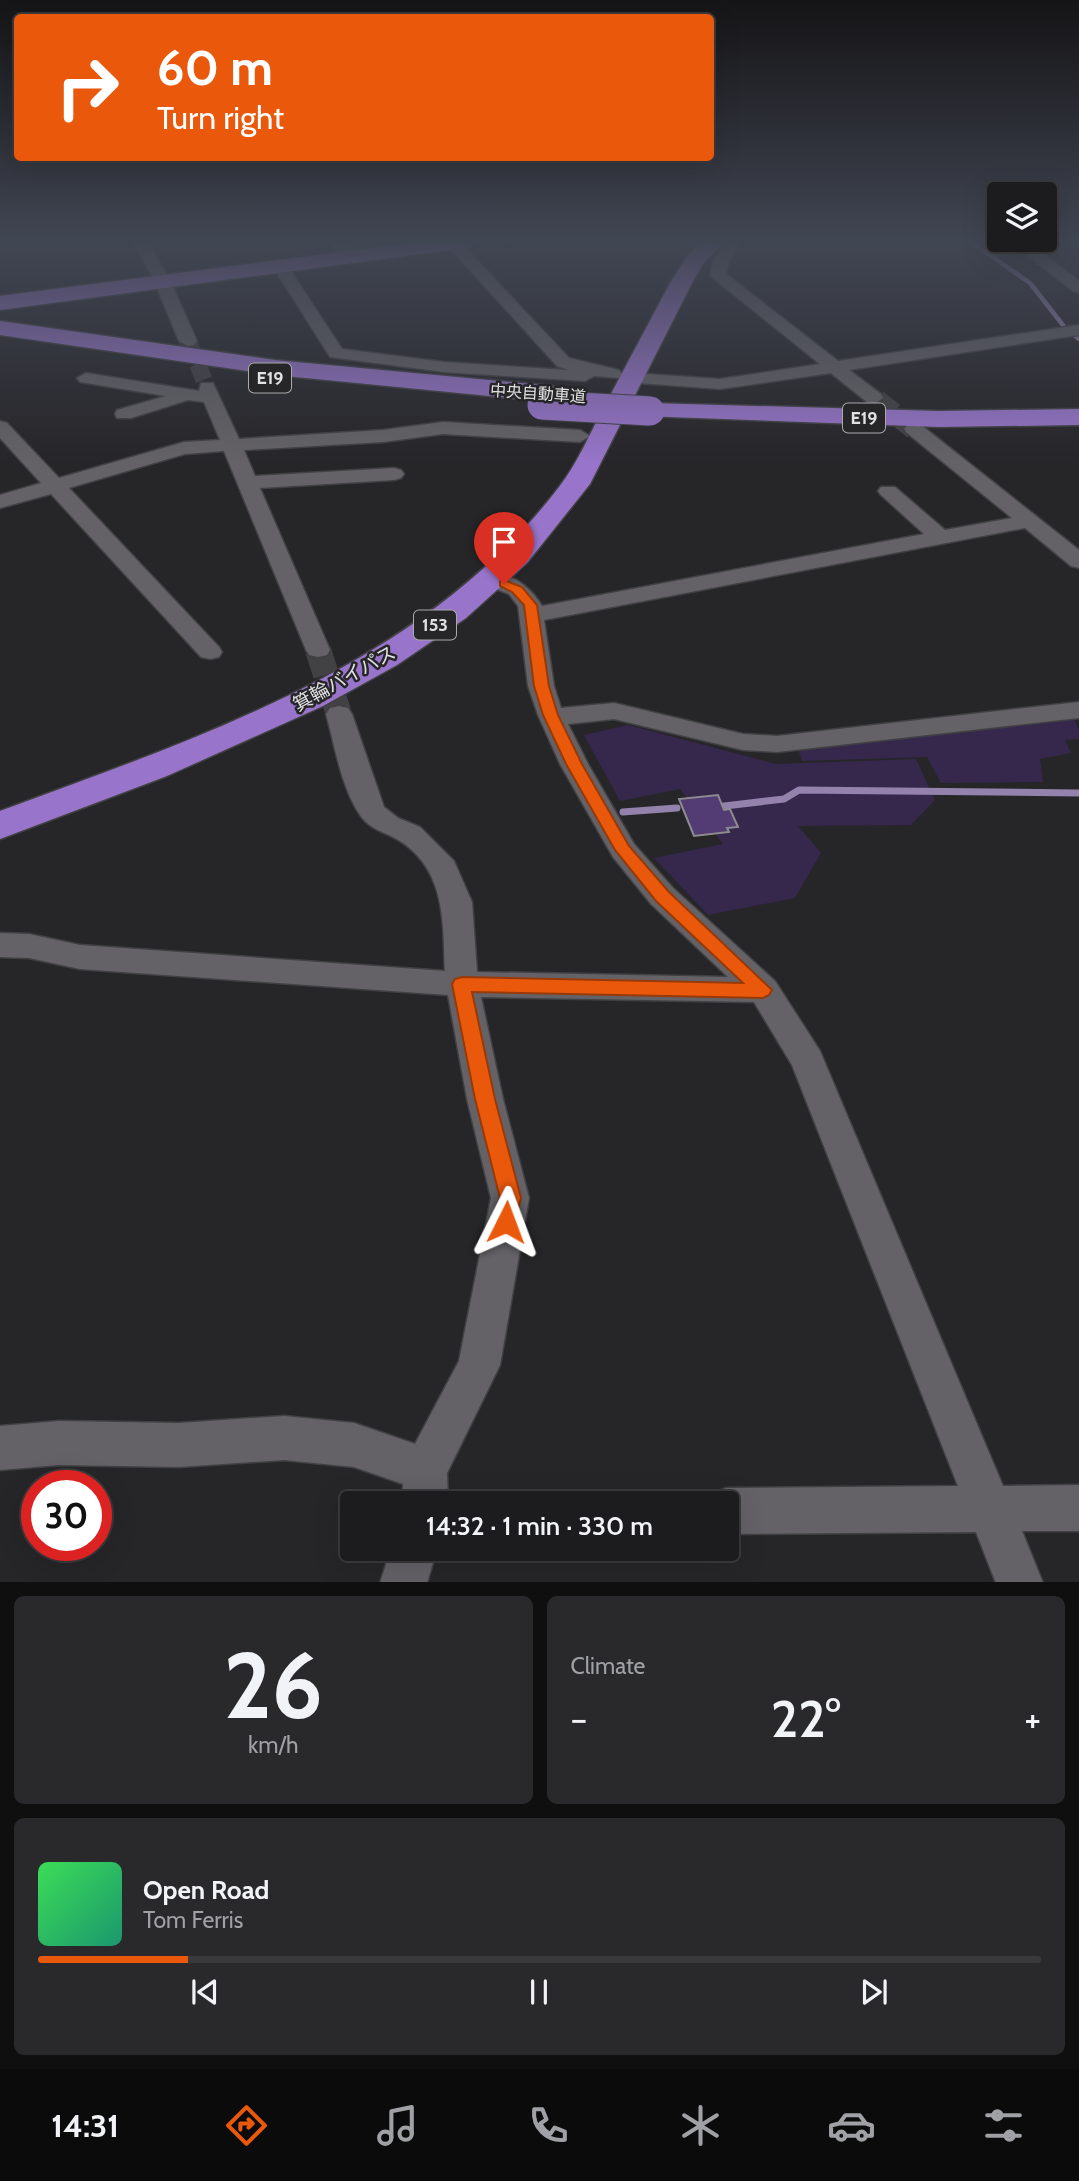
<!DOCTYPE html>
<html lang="en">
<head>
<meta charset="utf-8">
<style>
	:root { --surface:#1c1c1e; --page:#29292b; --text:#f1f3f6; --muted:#a0a1a4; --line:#3a3a3c; --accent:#ea580c }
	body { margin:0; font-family:Cabin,"Noto Sans JP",sans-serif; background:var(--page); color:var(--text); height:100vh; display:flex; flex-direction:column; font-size:26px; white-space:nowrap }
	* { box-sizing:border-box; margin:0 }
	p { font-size:23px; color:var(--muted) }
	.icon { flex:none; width:38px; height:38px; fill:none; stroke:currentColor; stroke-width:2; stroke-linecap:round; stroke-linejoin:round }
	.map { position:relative; height:1582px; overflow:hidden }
	.sheet { display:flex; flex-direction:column; gap:14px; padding:14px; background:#0f0f10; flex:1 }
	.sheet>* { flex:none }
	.hud { position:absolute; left:14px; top:14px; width:700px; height:147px; border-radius:7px; box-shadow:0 7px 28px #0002,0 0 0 2px var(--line); background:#ea580c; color:#fff; overflow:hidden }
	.fabs { position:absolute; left:987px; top:182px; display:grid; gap:14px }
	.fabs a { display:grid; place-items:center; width:70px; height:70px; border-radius:7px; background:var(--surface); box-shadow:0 7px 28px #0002,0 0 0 2px var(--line); font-size:35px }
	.speed { position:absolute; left:21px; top:1470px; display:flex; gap:14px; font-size:35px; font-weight:700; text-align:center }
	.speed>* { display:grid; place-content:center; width:91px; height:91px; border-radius:50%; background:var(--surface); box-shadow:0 7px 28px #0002,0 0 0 2px var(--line); line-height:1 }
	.speed .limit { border:10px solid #d22; background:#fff; color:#111 }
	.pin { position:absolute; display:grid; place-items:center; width:60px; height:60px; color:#fff; margin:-72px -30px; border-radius:50% 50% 50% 0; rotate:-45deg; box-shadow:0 0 7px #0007 }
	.pin .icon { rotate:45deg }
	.me { position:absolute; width:77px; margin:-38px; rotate:3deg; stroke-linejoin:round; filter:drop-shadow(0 0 5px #0008) }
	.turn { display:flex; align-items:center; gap:24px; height:147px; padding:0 28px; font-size:32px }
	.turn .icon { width:91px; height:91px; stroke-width:2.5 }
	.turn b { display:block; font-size:49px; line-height:60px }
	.big { font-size:52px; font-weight:600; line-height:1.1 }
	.sheet .card { flex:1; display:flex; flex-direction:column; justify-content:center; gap:10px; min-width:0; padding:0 24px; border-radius:10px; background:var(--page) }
	.sheet .dial { align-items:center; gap:0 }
	.dial b { font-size:91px; line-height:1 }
	.song { display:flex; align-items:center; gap:21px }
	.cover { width:84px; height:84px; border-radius:10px; background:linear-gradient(135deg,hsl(130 70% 55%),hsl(160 70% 35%)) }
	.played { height:7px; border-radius:4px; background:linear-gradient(90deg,var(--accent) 15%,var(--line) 15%) }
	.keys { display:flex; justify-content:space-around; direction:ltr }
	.heat { display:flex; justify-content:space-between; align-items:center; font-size:38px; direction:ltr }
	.sheet .tiles { flex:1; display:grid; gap:14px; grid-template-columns:1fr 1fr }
	.card:last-child { grid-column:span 2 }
	.trip { position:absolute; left:340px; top:1491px; width:399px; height:70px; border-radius:7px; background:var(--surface); box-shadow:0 7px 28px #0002,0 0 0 2px var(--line); font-weight:600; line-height:70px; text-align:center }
	.menu { display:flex; height:112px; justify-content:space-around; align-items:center; background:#0b0b0c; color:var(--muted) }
	.menu .icon { width:49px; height:49px }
	.menu .on { color:var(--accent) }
	.menu b { font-size:32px; color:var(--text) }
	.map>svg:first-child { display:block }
	.green { fill:#36284c }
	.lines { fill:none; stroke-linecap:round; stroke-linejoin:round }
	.stream-far1 { stroke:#9383ac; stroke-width:4.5 }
	.stream { stroke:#9383ac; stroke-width:7 }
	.building { fill:#523c73; stroke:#8d8b8f; stroke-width:2 }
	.street-tunnel-far2 { stroke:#424144; stroke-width:17; stroke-dasharray:17 8; stroke-linecap:butt }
	.street-tunnel-far1 { stroke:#424144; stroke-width:21; stroke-dasharray:21 10; stroke-linecap:butt }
	.street-tunnel { stroke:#424144; stroke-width:26; stroke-dasharray:26 13; stroke-linecap:butt }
	.street-casing { stroke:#414143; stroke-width:3 }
	.highway-casing { stroke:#414143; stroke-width:3 }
	.street { fill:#646266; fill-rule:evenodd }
	.highway { fill:#9875cb; fill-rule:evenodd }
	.highway-bridge-casing { stroke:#414143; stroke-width:31; stroke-linecap:butt }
	.highway-bridge { stroke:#9875cb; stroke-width:29 }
	.route { fill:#ea580c; stroke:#983908; stroke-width:2 }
	.labels { text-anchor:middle; stroke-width:5; stroke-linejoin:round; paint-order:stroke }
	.far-street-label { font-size:16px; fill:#e1e1e3; stroke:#262528 }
	.shield { fill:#262528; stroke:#a9a9ab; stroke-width:2 }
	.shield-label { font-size:18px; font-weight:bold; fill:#e1e1e3 }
	.street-label { font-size:19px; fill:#e1e1e3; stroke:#262528 }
</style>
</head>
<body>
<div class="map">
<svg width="1079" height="1583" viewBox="0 0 1079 1583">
	<rect width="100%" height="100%" fill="#262528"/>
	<g class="green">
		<polygon points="1072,715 1079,730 1079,739 1065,740 1071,753 1040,759 1043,782 941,783 927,757 802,761 797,746"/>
		<polygon points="628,725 776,764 916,759 935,800 911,825 798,826 821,853 795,898 708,915 654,858 723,844 680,789 620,801 584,735"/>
	</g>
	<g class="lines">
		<polyline class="stream-far1" points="971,242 1030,283 1066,329 1079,339"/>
		<g class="stream">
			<polyline points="716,807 784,799 799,790 1079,793"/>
			<polyline points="623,812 677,808"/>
		</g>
	</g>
	<polygon class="building" points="718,795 724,810 730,809 738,827 727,828 729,832 694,836 679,799"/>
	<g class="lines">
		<g class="street-tunnel-far2">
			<polyline points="188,341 207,387"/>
			<polyline points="874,398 879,402"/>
		</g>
		<polyline class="street-tunnel-far1" points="877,400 914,429"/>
		<polyline class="street-tunnel" points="318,650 339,714"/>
		<g class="street-casing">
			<g id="street">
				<polygon points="133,242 147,242 168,276 197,341 194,345 188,346 179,341 152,276"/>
				<path d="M329,242h15l24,13 -2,3c-13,3 -30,-5 -37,-16z"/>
				<polygon points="448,242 460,242 569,358 619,370 622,374 619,378 594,376 585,381 444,372 330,357 272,265 275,262 285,262 342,349 444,362 568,370 557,366 449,247"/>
				<polygon points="717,242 740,244 729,261 726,274 838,361 1079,325 1079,335 849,370 881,394 883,398 874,404 867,402 831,373 720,389 625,382 622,378 631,373 720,379 820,364 713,278 710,275 713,261 724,246"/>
				<polygon points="1010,242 1027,242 1079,281 1079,293 1073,291"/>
				<polygon points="86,373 199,391 201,383 213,383 239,439 383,430 443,422 580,430 590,436 580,442 443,434 383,442 244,450 255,476 394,468 401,470 404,474 401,478 394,480 260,488 330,650 327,655 318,657 309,655 306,650 224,451 185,454 69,488 219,647 222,652 219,657 210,659 201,657 51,494 0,508 0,495 41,483 0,438 0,421 7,423 59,478 184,442 220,440 204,402 188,400 131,418 117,418 115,414 117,410 166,396 80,382 77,378"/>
				<path d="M914,423l7,2 158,125v18l-8,-2 -46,-38 -481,92 10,66 7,22 53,-5 129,31 34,2 302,-34v16l-302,34 -34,-2 -129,-31 -46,5 20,40 46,80 39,44 102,93 45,70 183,435 76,-1v46h-57l21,52h-47l-20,-51 -250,2v-31h-20l4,-8 16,-7 232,-2 -166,-421 -38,-63 -273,-5 22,102 26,99 -29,167 -53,108 1,30h-46l1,-19 -49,-17 -70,-7 -105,7 -120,-2 -59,5v-44l59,-5 120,2 105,-7 70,7 61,21 44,-83 32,-163 -24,-99 -19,-104 -368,-26 -51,-11 -29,-1v-24l29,1 51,11 365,26c-2,-49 1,-100 -45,-130 -14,-9 -30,-11 -40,-26 -19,-28 -25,-69 -34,-101l4,-6 9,-2 9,2 4,6 32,93 14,11 22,9 34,34 18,41 5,70 251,5 -77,-73 -38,-47 -53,-93 -22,-49 -10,-29 -10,-80 -9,-12 -26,-10 -3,-5 3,-5c24,-6 48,13 59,32l382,-72 -43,-39 -3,-4 3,-4h14l50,43 67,-12 -105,-85 -3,-4 3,-4z"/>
				<polygon points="391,1549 437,1549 427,1583 380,1583"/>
			</g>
		</g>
		<g class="highway-casing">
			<g id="highway">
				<polygon points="418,242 475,242 472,246 465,248 0,310 0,296"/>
				<path d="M701,242h22l-21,23 -10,18 -102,201 -63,79 -61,55 -69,47 -74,41 -156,70 -167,63v-28c202,-75 423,-146 559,-324 18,-23 30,-52 44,-78 22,-42 45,-84 67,-126l16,-25z"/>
				<polygon points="0,321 275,360 552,386 561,389 565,394 561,399 552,402 275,375 0,335"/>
				<polygon points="650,403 939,411 1079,409 1079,425 939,427 641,416 637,411 641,406"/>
			</g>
		</g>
		<use href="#street" class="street"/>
		<use href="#highway" class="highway"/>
		<g class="highway-bridge-casing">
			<polyline id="highway-bridge" points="542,405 650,411"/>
		</g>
		<use href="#highway-bridge" class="highway-bridge"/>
	</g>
	<linearGradient id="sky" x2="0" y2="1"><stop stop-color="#151416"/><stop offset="0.52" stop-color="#414653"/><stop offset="1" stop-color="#414653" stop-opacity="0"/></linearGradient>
	<rect width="1079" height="464" fill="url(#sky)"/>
	<polygon class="route" points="504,580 522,587 537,605 549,686 558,715 582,764 629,846 669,892 772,990 769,995 763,998 472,992 495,1099 521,1198 513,1229 506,1232 498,1229 495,1222 500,1198 475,1099 452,984 455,979 462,977 743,983 656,901 615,850 566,764 543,715 534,686 524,605 512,592 500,586 500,581"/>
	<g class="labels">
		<g class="far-street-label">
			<text transform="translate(538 393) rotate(4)" y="6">中央自動車道</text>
		</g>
		<g class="shield">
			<rect x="249" y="363.5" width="42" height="29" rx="5"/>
			<rect x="843" y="403.5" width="42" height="29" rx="5"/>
			<rect x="414" y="610.5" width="42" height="29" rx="5"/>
		</g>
		<g class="shield-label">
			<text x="270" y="384">E19</text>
			<text x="864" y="424">E19</text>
			<text x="435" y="631">153</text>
		</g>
		<g class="street-label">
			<text transform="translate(344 678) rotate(-29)" y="7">箕輪バイパス</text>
		</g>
	</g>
</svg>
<div class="fabs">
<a><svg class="icon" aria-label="layers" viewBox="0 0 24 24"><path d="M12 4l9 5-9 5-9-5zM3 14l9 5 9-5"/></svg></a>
</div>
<div class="speed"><div class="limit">30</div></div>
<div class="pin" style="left:504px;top:584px;background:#d93025"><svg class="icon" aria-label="arrive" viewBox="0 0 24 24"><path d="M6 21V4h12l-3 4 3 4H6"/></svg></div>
<svg class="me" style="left:506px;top:1222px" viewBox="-20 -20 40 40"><path d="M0-17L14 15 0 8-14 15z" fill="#ea580c" stroke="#fff" stroke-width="4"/></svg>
<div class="trip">14:32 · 1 min · 330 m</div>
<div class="hud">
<div class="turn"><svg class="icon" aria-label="right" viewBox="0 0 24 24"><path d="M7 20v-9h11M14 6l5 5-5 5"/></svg><div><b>60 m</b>Turn right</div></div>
</div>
</div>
<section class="sheet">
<div class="tiles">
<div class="card dial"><b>26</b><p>km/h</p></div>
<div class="card"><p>Climate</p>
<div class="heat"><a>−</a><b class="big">22°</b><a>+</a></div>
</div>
<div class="card">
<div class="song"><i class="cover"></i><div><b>Open Road</b><p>Tom Ferris</p></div></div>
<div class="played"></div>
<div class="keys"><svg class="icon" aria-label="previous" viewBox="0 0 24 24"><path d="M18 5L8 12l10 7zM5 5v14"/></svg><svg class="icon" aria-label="pause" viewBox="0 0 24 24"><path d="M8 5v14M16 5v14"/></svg><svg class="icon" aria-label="next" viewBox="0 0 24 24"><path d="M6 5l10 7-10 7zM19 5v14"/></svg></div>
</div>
</div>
</section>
<nav class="menu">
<b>14:31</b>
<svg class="icon on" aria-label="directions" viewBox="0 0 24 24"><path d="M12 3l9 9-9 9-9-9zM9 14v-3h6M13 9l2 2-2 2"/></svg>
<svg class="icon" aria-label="music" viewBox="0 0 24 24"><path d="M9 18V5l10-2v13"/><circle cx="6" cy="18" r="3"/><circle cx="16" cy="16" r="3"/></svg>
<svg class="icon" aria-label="phone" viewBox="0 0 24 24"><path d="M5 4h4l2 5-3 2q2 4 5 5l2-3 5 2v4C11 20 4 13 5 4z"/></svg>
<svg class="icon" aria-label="climate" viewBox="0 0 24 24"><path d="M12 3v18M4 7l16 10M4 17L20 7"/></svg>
<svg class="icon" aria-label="car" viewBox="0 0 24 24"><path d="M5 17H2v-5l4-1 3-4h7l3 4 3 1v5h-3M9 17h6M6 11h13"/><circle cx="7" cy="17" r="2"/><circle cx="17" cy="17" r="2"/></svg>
<svg class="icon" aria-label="filters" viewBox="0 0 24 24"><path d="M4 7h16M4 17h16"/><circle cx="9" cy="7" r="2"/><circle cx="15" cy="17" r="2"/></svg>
</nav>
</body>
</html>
